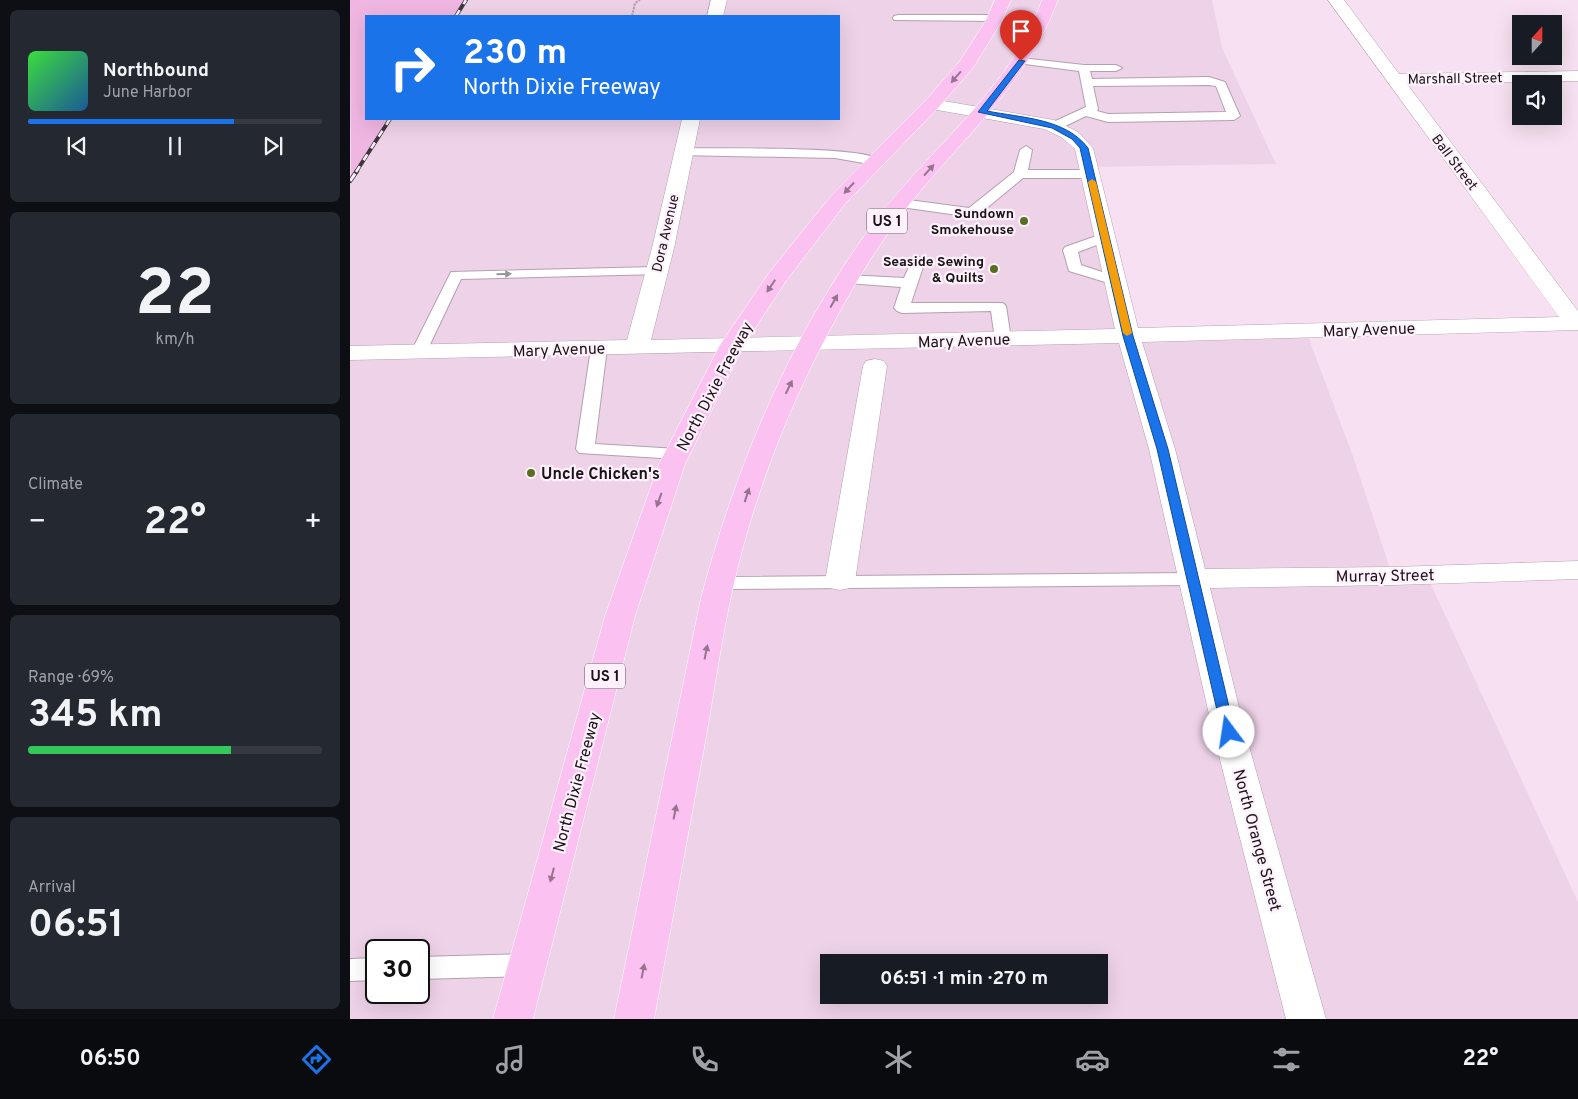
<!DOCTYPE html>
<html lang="en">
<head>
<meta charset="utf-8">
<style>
	:root { --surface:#171b24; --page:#242831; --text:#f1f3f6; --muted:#9ea1a6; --line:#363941; --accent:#1a73e8 }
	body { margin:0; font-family:Overpass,sans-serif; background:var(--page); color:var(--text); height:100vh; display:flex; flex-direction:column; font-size:19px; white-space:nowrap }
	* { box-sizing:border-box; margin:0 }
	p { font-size:16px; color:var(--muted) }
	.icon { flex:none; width:28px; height:28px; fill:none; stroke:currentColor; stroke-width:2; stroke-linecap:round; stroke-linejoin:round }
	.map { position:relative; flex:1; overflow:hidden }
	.details { display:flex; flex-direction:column; gap:10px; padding:10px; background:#0d0f14; width:350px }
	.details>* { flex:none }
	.hud { position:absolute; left:15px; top:15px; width:475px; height:105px; border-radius:0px; box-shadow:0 5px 20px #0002; background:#1a73e8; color:#fff; overflow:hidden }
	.needle { width:32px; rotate:21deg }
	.tools { position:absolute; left:1162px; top:15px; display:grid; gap:10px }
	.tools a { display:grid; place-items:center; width:50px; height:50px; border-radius:0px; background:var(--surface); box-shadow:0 5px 20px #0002; font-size:25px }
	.speed { position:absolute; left:15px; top:939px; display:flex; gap:10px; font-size:25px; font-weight:700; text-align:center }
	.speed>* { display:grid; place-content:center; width:65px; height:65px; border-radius:50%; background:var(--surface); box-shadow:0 5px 20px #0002; line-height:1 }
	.speed .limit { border:2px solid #111; border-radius:8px; background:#fff; color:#111 }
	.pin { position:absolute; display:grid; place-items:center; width:42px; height:42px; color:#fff; margin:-51px -21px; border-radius:50% 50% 50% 0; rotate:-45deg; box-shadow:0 0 5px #0007 }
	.pin .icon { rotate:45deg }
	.me { position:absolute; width:55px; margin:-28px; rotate:346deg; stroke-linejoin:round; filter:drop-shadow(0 0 4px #0008) }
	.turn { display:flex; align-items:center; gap:18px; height:105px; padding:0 15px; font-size:22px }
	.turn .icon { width:65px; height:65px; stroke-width:2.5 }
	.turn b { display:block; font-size:35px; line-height:42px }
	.big { font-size:38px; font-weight:700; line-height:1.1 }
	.details .tile { flex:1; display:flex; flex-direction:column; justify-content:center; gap:8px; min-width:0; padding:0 18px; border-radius:8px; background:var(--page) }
	.details .dial { align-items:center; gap:0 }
	.dial b { font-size:65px; line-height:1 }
	.song { display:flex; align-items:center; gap:15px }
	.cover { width:60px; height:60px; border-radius:8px; background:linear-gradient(135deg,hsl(120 70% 55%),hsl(210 70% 35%)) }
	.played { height:5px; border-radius:2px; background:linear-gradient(90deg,var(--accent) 70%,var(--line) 70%) }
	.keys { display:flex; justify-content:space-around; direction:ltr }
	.heat { display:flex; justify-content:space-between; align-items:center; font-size:28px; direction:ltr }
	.charge { height:8px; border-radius:4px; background:linear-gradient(90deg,#34c759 69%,var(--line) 0) }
	.trip { position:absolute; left:470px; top:954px; width:288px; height:50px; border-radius:0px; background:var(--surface); box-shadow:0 5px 20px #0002; font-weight:700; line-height:50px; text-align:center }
	.dock { display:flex; height:80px; justify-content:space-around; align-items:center; background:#090b0e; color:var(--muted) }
	.dock .icon { width:35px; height:35px }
	.dock .selected { color:var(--accent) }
	.dock b { font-size:22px; color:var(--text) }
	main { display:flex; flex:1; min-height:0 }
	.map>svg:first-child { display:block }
	.built { fill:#eed2e8; fill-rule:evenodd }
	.green { fill:#efb6e2 }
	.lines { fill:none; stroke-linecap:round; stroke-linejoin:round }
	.lane-casing { stroke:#b4a0af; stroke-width:2 }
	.street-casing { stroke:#b4a0af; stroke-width:1 }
	.primary-casing { stroke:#fff; stroke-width:1 }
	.path { stroke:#b2a1ae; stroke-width:2; stroke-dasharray:2.5 1; stroke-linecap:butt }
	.lane { fill:#fff; fill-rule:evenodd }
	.street { fill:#fff; fill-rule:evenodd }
	.primary { fill:#fbc1f0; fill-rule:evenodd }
	.rail-far1-casing { stroke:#3f353c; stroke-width:4 }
	.rail-casing { stroke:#3f353c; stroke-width:4.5 }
	.rail-far1 { stroke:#fef1fb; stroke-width:2.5; stroke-dasharray:7; stroke-linecap:butt }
	.rail { stroke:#fef1fb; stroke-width:3; stroke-dasharray:9; stroke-linecap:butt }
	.oneway { fill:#96738f }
	.oneway2 { fill:#989597 }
	.route { fill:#1a73e8; stroke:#114b97 }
	.slow { fill:#f59e0b }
	.poi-dot { fill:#586f1f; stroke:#fef1fb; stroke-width:2 }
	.labels { text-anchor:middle; stroke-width:4.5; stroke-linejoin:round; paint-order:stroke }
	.far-street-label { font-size:14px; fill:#1a1318; stroke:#fef1fb }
	.far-poi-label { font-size:14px; font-weight:bold; fill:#1a1318; stroke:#fef1fb; text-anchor:end }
	.shield { fill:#fef1fb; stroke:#5e565c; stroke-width:1 }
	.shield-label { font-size:15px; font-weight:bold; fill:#1a1318 }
	.street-label { font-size:16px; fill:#1a1318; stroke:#fef1fb }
	.poi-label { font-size:16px; font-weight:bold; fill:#1a1318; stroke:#fef1fb; text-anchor:start }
</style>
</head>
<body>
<main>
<section class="details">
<div class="tile">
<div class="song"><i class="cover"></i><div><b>Northbound</b><p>June Harbor</p></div></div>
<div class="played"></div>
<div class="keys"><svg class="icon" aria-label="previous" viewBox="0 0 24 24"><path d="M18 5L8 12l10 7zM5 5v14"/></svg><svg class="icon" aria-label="pause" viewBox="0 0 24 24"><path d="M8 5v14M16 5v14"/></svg><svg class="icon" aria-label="next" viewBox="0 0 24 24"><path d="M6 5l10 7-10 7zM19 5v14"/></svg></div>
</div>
<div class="tile dial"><b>22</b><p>km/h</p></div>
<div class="tile"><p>Climate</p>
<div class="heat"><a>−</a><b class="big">22°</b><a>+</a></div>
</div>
<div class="tile"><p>Range · 69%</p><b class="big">345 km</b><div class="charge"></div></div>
<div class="tile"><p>Arrival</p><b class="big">06:51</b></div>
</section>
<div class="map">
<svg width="1228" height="1019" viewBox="0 0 1228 1019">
	<rect width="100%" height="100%" fill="#f6e0f1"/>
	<path class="built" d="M118,0h744l10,48 54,116 -188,3 40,168 178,-4 48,128 38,116 34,-1 152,328v117h-1228v-836l41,-64h448v-103h-381zM26,950h43v42h-43zM479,962h270v33h-270z"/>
	<polygon class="green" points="0,0 116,0 106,16 16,16 16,119 40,119 1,180"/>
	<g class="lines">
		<g class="lane-casing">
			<g id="lane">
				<polygon points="548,15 645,15 650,18 645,21 544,20 543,18 544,16"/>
				<path d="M671,58l63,7h32l6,3 -6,3h-26l2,8 117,-2 16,5 15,34 -6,4 -126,2 -22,-6 -27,13h-8l-2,-3 2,-3 35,-16 -7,-36 -62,-8 -2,-2zM859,85l7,1 10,26 -118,2 -11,-3 1,-2 -5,-23z"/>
				<polygon points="676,146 682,150 678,170 740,170 747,174 740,178 673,178 627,216 622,217 551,207 544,203 551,199 619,208 664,172 670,150"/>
				<path d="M333,148c29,1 185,-3 199,13l-7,4 -40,-7 -157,-3 -1,-3z"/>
				<polygon points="755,233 760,234 762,237 760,240 728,252 731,265 770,278 772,281 770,284 765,285 719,271 713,250 715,247"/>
				<polygon points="568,257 573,258 575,261 561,303 653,303 656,306 661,339 659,342 647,342 645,339 641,311 552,313 547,311 544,308 551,287 497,283 492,282 490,279 492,276 497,275 554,278 563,258"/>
				<polygon points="306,267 311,268 313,271 311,274 111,279 75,355 63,355 61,352 101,272"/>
				<polygon points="249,343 255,345 257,348 245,444 328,449 334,450 337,454 334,458 328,459 229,453 226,449 241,348 243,345"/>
				<polygon points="842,573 849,575 852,579 849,583 842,585 370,589 363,588 360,583 363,578 370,577"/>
				<polygon points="178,954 187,957 191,965 187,973 178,976 69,979 69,957"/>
				<polygon points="26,958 26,980 0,981 0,959"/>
			</g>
		</g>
		<g class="street-casing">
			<g id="street">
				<polygon points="361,0 377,0 373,16 357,16"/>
				<polygon points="978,0 994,0 1049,74 1228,71 1228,81 1057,84 1228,311 1228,330 792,342 825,449 855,569 1043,567 1228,561 1228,579 1043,585 860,588 895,732 976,1019 936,1019 863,732 799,449 769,343 0,360 0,346 277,340 302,248 332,119 350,119 324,248 301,340 765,329 725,149 711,137 694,129 576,108 573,104 576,100 582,99 704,120 728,132 743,148 788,328 1209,317"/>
				<polygon points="525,359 534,361 537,366 505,581 500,588 490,590 480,588 475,581 513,366 516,361"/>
			</g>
		</g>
		<g class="primary-casing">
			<g id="primary">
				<polygon points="645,0 661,0 651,22 623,68 588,108 495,204 436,281 394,345 335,464 285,616 183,1019 143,1019 255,616 309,464 370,345 419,273 481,196 576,100 610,61 635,22"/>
				<path d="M692,0h16c-32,82 -82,125 -137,190 -35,42 -64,88 -89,136 -41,76 -73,157 -94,240 -15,60 -23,122 -34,182 -17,90 -33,181 -50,271h-40l87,-421c36,-136 93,-270 178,-382 43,-56 99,-102 137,-162 11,-17 19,-35 26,-54z"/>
			</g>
		</g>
		<polyline class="path" points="282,16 285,3 290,0"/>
		<use href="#lane" class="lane"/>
		<use href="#street" class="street"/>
		<use href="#primary" class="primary"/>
		<g class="rail-far1-casing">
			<g id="rail-far1">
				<polyline points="106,16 116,0"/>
				<polyline points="6,172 40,119"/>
			</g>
		</g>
		<g class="rail-casing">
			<polyline id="rail" points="0,181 7,171"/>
		</g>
		<use href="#rail-far1" class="rail-far1"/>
		<use href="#rail" class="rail"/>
	</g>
	<defs><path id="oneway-solid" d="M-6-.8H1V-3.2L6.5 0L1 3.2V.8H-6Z" transform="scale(1.25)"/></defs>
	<g class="oneway">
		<use href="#oneway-solid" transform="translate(606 77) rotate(131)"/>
		<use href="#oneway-solid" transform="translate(579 170) rotate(-48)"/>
		<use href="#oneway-solid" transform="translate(499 188) rotate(133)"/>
		<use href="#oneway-solid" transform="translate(421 286) rotate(124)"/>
		<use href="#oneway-solid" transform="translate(484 301) rotate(-61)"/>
		<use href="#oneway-solid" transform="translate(439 387) rotate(-64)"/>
		<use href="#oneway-solid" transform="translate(397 495) rotate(-72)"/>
		<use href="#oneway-solid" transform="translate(309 500) rotate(110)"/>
		<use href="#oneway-solid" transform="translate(356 652) rotate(-79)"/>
		<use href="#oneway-solid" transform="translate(325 812) rotate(-79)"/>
		<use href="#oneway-solid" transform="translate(202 875) rotate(105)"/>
		<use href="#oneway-solid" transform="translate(293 971) rotate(-79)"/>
	</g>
	<use class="oneway2" href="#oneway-solid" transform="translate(154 274) rotate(-1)"/>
	<path class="route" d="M669,60l6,1 -38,50c35,7 78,7 101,37l45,188 35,113 67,283 -2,4h-9l-2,-4 -65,-283 -34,-113 -43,-188 -8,-9 -20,-11 -74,-16z"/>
	<polygon class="slow" points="742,179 746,182 782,333 777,336 773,333 738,182"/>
	<g class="poi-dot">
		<circle cx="674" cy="221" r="5"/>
		<circle cx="644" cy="269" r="5"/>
		<circle cx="181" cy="473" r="5"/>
	</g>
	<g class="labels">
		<g class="far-street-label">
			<text transform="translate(1105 78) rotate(-1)" y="5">Marshall Street</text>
			<text transform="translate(1105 162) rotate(53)" y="5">Ball Street</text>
			<text transform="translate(315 233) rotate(-77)" y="5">Dora Avenue</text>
		</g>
		<g class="far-poi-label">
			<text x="664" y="218">Sundown<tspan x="664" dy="16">Smokehouse</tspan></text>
			<text x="634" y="266">Seaside Sewing<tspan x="634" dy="16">&amp; Quilts</tspan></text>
		</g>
		<g class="shield">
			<rect x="517" y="208.5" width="40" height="25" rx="4"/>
			<rect x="235" y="663.5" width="40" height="25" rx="4"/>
		</g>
		<g class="shield-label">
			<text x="537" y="226">US 1</text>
			<text x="255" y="681">US 1</text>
		</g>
		<g class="street-label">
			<text transform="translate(1019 329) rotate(-2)" y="6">Mary Avenue</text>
			<text transform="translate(614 340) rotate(-2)" y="6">Mary Avenue</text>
			<text transform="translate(209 349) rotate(-2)" y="6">Mary Avenue</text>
			<text transform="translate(364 386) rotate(-62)" y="6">North Dixie Freeway</text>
			<text transform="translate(1035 575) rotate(-1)" y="6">Murray Street</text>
			<text transform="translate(226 782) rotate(-75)" y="6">North Dixie Freeway</text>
			<text transform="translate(908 840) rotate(75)" y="6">North Orange Street</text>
		</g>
		<g class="poi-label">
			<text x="191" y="479">Uncle Chicken's</text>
		</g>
	</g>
</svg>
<div class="tools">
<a><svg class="needle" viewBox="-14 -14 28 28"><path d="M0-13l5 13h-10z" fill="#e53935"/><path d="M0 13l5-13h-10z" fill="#9ea1a6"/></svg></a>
<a><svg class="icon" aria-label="sound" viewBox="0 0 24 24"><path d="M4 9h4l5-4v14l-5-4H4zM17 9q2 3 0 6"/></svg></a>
</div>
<div class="speed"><div class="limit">30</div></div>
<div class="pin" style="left:671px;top:61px;background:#d93025"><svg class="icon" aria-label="arrive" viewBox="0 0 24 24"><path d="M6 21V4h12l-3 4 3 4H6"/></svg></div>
<svg class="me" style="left:879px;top:732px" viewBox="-20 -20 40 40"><circle r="19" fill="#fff"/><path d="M0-13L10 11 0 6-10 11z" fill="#1a73e8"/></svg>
<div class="trip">06:51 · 1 min · 270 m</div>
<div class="hud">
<div class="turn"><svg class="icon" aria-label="right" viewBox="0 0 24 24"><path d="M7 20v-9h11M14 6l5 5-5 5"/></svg><div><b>230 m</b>North Dixie Freeway</div></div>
</div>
</div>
</main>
<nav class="dock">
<b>06:50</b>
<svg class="icon selected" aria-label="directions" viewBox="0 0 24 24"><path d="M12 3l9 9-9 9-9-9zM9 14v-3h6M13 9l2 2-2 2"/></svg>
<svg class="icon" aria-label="music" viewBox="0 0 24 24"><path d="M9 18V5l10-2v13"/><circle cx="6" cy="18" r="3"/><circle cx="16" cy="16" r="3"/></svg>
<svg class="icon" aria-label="phone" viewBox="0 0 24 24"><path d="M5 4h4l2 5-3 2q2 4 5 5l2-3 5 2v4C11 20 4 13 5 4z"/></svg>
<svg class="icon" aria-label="climate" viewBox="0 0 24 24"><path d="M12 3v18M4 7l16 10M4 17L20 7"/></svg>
<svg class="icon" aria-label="car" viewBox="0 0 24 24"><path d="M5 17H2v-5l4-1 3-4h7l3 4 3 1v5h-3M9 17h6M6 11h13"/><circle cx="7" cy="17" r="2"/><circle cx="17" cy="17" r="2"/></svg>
<svg class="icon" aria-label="filters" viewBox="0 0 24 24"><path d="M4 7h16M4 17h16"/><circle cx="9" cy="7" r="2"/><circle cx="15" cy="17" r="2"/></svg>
<b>22°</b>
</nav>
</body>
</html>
